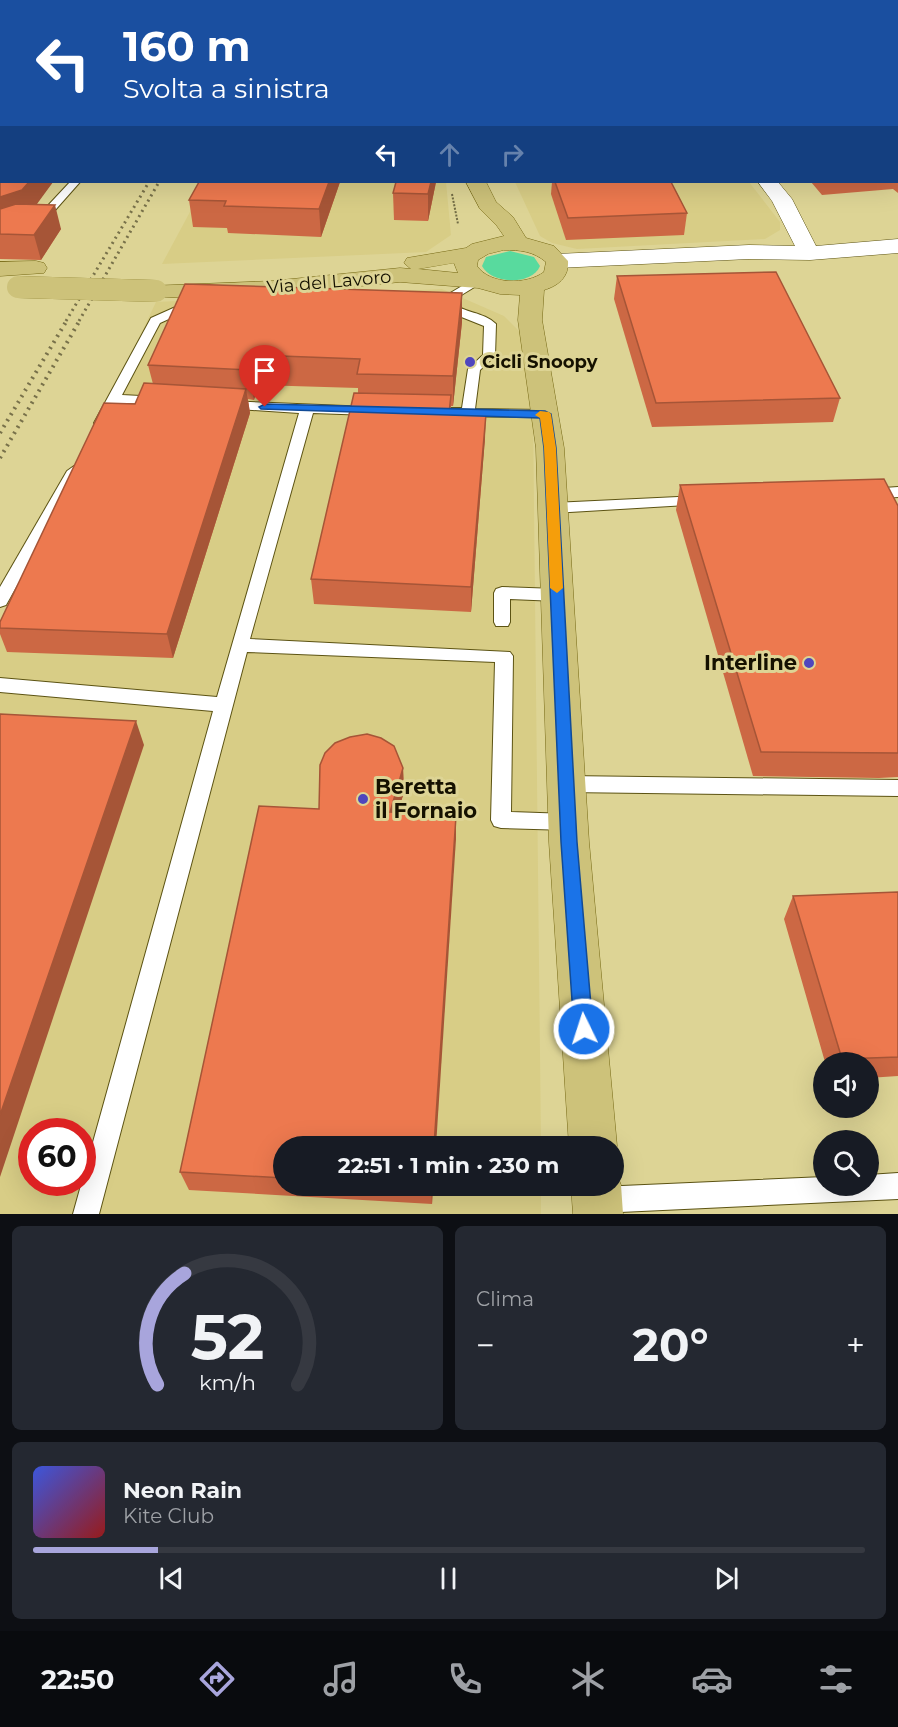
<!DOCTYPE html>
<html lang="it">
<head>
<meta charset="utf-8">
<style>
	:root { --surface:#171b24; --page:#242831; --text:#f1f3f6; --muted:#9ea1a6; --line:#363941; --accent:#a8a5dc }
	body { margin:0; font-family:Montserrat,sans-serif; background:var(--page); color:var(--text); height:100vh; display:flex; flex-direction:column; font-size:22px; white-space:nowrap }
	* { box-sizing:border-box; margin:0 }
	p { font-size:20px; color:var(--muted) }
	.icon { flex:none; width:33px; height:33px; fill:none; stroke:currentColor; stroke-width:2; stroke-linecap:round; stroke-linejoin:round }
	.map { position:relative; height:1214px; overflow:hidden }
	.sheet { display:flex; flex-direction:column; gap:12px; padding:12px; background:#0d0f14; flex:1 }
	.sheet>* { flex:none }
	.hud { position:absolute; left:0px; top:0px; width:898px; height:183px; box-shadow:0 6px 24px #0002; background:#1a4fa0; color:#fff; overflow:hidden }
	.controls { position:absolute; left:813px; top:1052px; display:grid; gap:12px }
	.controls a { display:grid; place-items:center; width:66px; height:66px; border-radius:50%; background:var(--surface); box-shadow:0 6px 24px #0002; font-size:30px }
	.speed { position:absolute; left:18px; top:1118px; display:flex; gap:12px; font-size:30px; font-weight:700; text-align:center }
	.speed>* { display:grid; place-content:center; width:78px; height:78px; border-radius:50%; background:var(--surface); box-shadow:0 6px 24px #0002; line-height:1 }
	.speed .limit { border:9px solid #d22; background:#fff; color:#111 }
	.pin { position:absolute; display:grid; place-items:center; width:51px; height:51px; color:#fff; margin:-62px -26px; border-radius:50% 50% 50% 0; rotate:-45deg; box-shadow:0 0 6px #0007 }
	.pin .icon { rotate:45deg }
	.me { position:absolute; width:66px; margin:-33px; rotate:356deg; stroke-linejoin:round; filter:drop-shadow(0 0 4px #0008) }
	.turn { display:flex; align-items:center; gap:21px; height:126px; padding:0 24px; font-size:27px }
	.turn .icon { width:78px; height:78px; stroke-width:2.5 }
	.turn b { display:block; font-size:42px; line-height:51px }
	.lanes { display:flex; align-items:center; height:57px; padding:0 24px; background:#0003; justify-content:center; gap:30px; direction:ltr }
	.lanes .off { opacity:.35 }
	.big { font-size:45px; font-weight:700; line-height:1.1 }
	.sheet .tile { flex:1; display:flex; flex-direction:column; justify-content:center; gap:9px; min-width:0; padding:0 21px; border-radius:9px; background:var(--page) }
	.sheet .dial { align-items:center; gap:0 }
	.dial svg { height:156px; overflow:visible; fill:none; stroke:var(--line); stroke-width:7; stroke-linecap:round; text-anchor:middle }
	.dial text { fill:var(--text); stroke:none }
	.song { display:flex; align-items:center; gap:18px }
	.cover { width:72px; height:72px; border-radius:9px; background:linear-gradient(135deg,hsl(230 70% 55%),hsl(0 70% 35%)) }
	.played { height:6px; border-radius:3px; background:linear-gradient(90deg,var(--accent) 15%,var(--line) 15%) }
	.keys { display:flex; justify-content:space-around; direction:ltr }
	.heat { display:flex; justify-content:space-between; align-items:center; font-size:33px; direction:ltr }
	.sheet .tiles { flex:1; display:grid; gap:12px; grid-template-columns:1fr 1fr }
	.tile:last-child { grid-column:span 2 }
	.trip { position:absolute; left:273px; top:1136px; width:351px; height:60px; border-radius:30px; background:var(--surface); box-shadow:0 6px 24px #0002; font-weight:700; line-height:60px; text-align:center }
	.dock { display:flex; height:96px; justify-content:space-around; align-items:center; background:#090b0e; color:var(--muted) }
	.dock .icon { width:42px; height:42px }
	.dock .active { color:var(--accent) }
	.dock b { font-size:27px; color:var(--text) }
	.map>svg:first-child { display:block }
	.built { fill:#d8cd86; fill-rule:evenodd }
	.green { fill:#58da9e }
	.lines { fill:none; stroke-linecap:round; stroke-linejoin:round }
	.service-casing { stroke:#5c5313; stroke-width:2 }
	.minor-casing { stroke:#5c5313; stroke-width:1 }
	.primary-casing { stroke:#766915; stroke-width:1 }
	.path { stroke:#726c45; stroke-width:2; stroke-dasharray:2 1.5; stroke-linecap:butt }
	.service { fill:#fff; fill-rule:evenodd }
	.minor { fill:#fff; fill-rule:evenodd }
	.primary { fill:#cdc27a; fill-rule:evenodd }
	.rail-far1 { stroke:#78714a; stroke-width:3; stroke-dasharray:2 4; stroke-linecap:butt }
	.rail { stroke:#78714a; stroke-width:4; stroke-dasharray:2 5; stroke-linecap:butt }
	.primary-bridge-casing { stroke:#766915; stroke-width:22; stroke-linecap:butt }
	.primary-bridge { stroke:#cdc27a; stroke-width:22 }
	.wall { fill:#cc6844 }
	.shaded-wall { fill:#a65537 }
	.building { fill:#ed794f; stroke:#a65537; stroke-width:1.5 }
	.route { fill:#1a73e8; stroke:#114b97; stroke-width:1.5 }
	.slow { fill:#f59e0b }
	.poi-dot { fill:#4f46bd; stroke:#ddd495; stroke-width:2 }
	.labels { text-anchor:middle; stroke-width:6; stroke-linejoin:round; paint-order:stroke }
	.far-street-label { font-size:18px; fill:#151100; stroke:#ddd495 }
	.far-poi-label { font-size:18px; font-weight:bold; fill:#151100; stroke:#ddd495; text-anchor:start }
	.poi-label { font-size:21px; font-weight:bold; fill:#151100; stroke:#ddd495; text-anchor:end }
</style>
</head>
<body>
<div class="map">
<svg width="898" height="1214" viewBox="0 0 898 1214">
	<rect width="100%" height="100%" fill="#ddd495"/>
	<g class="built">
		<polygon points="206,182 446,182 451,235 426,252 162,264"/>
		<polygon points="515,182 749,182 780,222 780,230 765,239 577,249 552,243 540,236"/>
		<path d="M442,289l62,27 19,19 10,80 8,731h-257v39h257v29h-541v-583l156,-329zM32,1131h50v51h-50z"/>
	</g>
	<path class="green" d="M510,251l24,6 6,9c-8,20 -49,18 -58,0l4,-9z"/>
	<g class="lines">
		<g class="service-casing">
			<g id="service">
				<polygon points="70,182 80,182 49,217 0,233 0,226 41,213"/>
				<path d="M477,277l6,4 -2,2 -31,19c14,11 34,10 46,22l-1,32 -15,14 -5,39 70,1 7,4 -2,3 -121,-1 -7,-4 7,-4h33l6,-39 15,-14 1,-29 -35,-14 -12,-11z"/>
				<polygon points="189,301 193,302 193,308 160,323 122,395 159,397 166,401 164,404 118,403 106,426 96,426 94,423 151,318"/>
				<polygon points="227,401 370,407 377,411 370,415 313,413 250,639 510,652 513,656 511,812 568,814 575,816 578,822 575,828 568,830 501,828 494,826 491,820 495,662 247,652 99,1214 73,1214 213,711 0,692 0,678 217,697 299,413 222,408 220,405 222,402"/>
				<polygon points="74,466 81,471 6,605 0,607 0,587 67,471"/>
				<polygon points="898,487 898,497 869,499 862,494 869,489"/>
				<polygon points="699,496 704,498 706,501 704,504 553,513 545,508 553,503"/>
				<polygon points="502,587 557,589 563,591 565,595 563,599 557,601 510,599 510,622 508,626 496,626 494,622 494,593 496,589"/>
				<polygon points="566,776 898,780 898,796 566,792 559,790 556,784 559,778"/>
				<polygon points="898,1173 898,1199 599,1213 590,1209 586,1200 590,1191 599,1187 824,1177 824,1185 868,1185 868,1175"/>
			</g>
		</g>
		<g class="minor-casing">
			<g id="minor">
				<polygon points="435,0 451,0 435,2"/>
				<rect x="897" y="114" width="1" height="12"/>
				<polygon points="758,182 778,182 792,199 816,246 898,239 898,253 810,260 749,259 557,268 549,266 546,261 549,256 557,254 749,245 795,246 772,201"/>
			</g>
		</g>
		<g class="primary-casing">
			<g id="primary">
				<polygon points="287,0 303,0 304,2 288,2"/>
				<path d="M466,182h20l10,20 17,15 13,21 28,8 14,15c1,16 -10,25 -24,29l-2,30 22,128 25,394 28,304 -3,10v-10h-45l-20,-304 -13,-394 -18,-128 2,-25 -20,-1 -22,-6 -78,-6 -128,13 -67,4 -57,-3 -4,-5 4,-5 124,-5 128,-13 11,1 -7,-6 3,-5 59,-10 6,-4 32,-8 -7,-10 -17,-17zM504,250c16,0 29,1 42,12l-2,10c-17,13 -54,13 -67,-6l1,-6 10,-6zM454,263l4,10 -40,-4z"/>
				<polygon points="36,261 44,263 47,268 44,273 0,276 0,262"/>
				<polygon points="614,1167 621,1185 623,1214 573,1214 571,1185 614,1185"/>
			</g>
		</g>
		<polyline class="path" points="452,194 458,224"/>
		<use href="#service" class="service"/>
		<use href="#minor" class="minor"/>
		<use href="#primary" class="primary"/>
		<g class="rail-far1">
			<polyline points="66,321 149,182"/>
			<polyline points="79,321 159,182"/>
		</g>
		<g class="rail">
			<polyline points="0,433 67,320"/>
			<polyline points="0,458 80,320"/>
		</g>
		<g class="primary-bridge-casing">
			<polyline id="primary-bridge" points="18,287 156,291"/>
		</g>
		<use href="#primary-bridge" class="primary-bridge"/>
	</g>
	<g class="wall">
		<polygon points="0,0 56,0 55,2 2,2 2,47 0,47"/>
		<polygon points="484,0 898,0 898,102 897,102 897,2 485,2"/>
		<polygon points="0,103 2,182 53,182 36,204 61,229 41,260 0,259"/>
		<polygon points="897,123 898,123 898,193 893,189 822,195 811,182 897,182"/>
		<polygon points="340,182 321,237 228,233 227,228 193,227 189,200"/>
		<polygon points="436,182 428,221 394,220 393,193"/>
		<polygon points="552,182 671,182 687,213 684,235 566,240 551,194"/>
		<polygon points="617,276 840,398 833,422 652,427 614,299"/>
		<polygon points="462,322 453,406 451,406 451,413 485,438 471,612 314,604 311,579 358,393 358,388 258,385 254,400 248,399 250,413 173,658 7,652 0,634 0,622 135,404 153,384 148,365"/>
		<polygon points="680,485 898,506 898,777 879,778 753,776 676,510"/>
		<polygon points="403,768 404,792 398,812 456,816 456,839 284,1146 284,1185 433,1185 432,1204 189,1190 180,1172 319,809"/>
		<polygon points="898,892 898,1076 868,1078 868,1062 825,1062 784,919 793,896"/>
	</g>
	<g class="shaded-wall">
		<polygon points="46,0 56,0 55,2 44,2"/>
		<polygon points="29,182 53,182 29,215 0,224 0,197"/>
		<polygon points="329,182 340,182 321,237 319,209"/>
		<polygon points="431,182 436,182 428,221 428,194"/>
		<polygon points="55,205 61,229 41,260 34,235"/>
		<polygon points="462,293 462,322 453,406 453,376"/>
		<polygon points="254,355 258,385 254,400 249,370"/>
		<polygon points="246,389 250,413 173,658 167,634"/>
		<polygon points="486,414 485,438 471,612 471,587"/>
		<polygon points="136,721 144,745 0,1177 0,1115"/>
		<polygon points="403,768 404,792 391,835 390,812"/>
		<polygon points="456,816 456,839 436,1146 434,1146"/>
		<polygon points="431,1185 433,1185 432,1204 431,1187"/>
	</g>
	<g class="building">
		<polygon points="0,0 46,0 44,2 2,2 2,38 0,38"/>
		<polygon points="491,0 898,0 898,80 897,80 897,2 492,2"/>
		<polygon points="0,103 2,103 2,182 29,182 22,190 0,197"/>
		<polygon points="897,123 898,123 898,165 897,166"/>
		<polygon points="199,182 329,182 319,209 224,206 226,201 189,200"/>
		<polygon points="396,182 431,182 428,194 393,193"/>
		<polygon points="555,182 671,182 687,213 568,218"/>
		<polygon points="16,204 55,205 34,235 0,234 0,209"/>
		<polygon points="776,272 840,398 656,403 617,276"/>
		<polygon points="185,284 462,293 453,376 357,374 360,359 254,355 249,370 148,365"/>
		<polygon points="144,383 246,389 167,634 0,628 0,622 104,403 135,404"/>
		<polygon points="354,393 451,395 449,413 486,414 471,587 311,579"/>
		<polygon points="884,479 898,506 898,753 761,752 680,485"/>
		<polygon points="0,714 136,721 0,1115"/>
		<polygon points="367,734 381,738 394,746 403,768 390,812 456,816 434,1146 284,1146 284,1178 180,1172 259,806 319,809 320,765 325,753 335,743 350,737"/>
		<polygon points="898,892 898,1057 842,1059 793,896"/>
		<polygon points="401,1185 431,1185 431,1187"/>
	</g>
	<polygon class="route" points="265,404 545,411 551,414 556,448 577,842 593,1029 590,1035 584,1038 577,1035 574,1029 561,842 544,448 540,418 261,409 259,407"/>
	<polygon class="slow" points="540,411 549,412 551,414 556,448 563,588 557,593 550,588 544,448 540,418 535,415"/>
	<g class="poi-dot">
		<circle cx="470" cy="362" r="6"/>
		<circle cx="809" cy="663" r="6"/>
		<circle cx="363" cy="799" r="6"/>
	</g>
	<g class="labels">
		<g class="far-street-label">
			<text transform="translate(329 282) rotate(-5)" y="6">Via del Lavoro</text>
		</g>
		<g class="far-poi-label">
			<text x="482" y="368">Cicli Snoopy</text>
		</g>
		<g class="poi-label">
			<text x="797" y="670">Interline</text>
			<text x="375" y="794" text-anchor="start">Beretta<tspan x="375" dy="24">il Fornaio</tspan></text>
		</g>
	</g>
</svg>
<div class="controls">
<a><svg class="icon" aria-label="sound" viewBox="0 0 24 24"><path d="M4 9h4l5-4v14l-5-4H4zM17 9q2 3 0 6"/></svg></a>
<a><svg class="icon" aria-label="search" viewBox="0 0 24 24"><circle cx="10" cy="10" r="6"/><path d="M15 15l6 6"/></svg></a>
</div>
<div class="speed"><div class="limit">60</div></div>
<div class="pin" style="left:265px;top:407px;background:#d93025"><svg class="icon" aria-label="arrive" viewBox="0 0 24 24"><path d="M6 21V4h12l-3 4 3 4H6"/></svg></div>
<svg class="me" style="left:584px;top:1029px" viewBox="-20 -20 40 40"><circle r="17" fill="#1a73e8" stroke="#fff" stroke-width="3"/><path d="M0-11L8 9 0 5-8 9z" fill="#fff"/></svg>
<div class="trip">22:51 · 1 min · 230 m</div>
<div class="hud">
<div class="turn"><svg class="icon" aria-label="left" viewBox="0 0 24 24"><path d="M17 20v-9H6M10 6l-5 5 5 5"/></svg><div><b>160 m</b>Svolta a sinistra</div></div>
<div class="lanes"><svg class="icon" aria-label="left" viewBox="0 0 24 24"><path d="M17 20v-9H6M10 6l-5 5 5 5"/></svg><svg class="icon off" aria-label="ahead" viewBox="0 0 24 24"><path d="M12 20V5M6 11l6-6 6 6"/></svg><svg class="icon off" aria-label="right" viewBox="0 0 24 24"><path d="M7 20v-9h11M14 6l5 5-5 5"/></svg></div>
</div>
</div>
<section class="sheet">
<div class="tiles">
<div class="tile dial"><svg viewBox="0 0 100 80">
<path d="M14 69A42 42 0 1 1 86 69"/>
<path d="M14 69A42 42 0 0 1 28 12" stroke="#a8a5dc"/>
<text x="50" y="56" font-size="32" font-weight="700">52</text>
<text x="50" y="72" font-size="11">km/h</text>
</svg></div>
<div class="tile"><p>Clima</p>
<div class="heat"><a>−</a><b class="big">20°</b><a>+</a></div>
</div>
<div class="tile">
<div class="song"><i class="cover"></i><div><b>Neon Rain</b><p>Kite Club</p></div></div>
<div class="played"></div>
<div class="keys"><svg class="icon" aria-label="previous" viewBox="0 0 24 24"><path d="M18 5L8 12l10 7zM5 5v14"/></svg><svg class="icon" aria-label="pause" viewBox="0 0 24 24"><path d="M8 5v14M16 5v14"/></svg><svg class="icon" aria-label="next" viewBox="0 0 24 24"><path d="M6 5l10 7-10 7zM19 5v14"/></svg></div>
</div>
</div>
</section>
<nav class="dock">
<b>22:50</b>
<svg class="icon active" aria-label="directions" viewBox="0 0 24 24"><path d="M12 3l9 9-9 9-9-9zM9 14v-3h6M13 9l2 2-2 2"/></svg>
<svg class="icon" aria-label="music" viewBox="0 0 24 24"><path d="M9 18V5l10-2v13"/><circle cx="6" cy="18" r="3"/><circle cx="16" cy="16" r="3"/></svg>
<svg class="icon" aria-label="phone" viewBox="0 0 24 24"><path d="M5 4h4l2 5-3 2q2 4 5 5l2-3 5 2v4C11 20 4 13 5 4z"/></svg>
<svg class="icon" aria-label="climate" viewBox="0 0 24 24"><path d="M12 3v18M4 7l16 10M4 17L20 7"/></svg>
<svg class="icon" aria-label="car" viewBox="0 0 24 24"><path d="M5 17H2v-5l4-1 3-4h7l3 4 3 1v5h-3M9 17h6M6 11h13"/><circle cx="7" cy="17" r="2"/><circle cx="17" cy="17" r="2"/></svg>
<svg class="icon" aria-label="filters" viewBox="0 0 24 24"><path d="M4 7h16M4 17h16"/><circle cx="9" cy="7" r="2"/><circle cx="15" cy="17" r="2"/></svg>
</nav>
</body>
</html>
